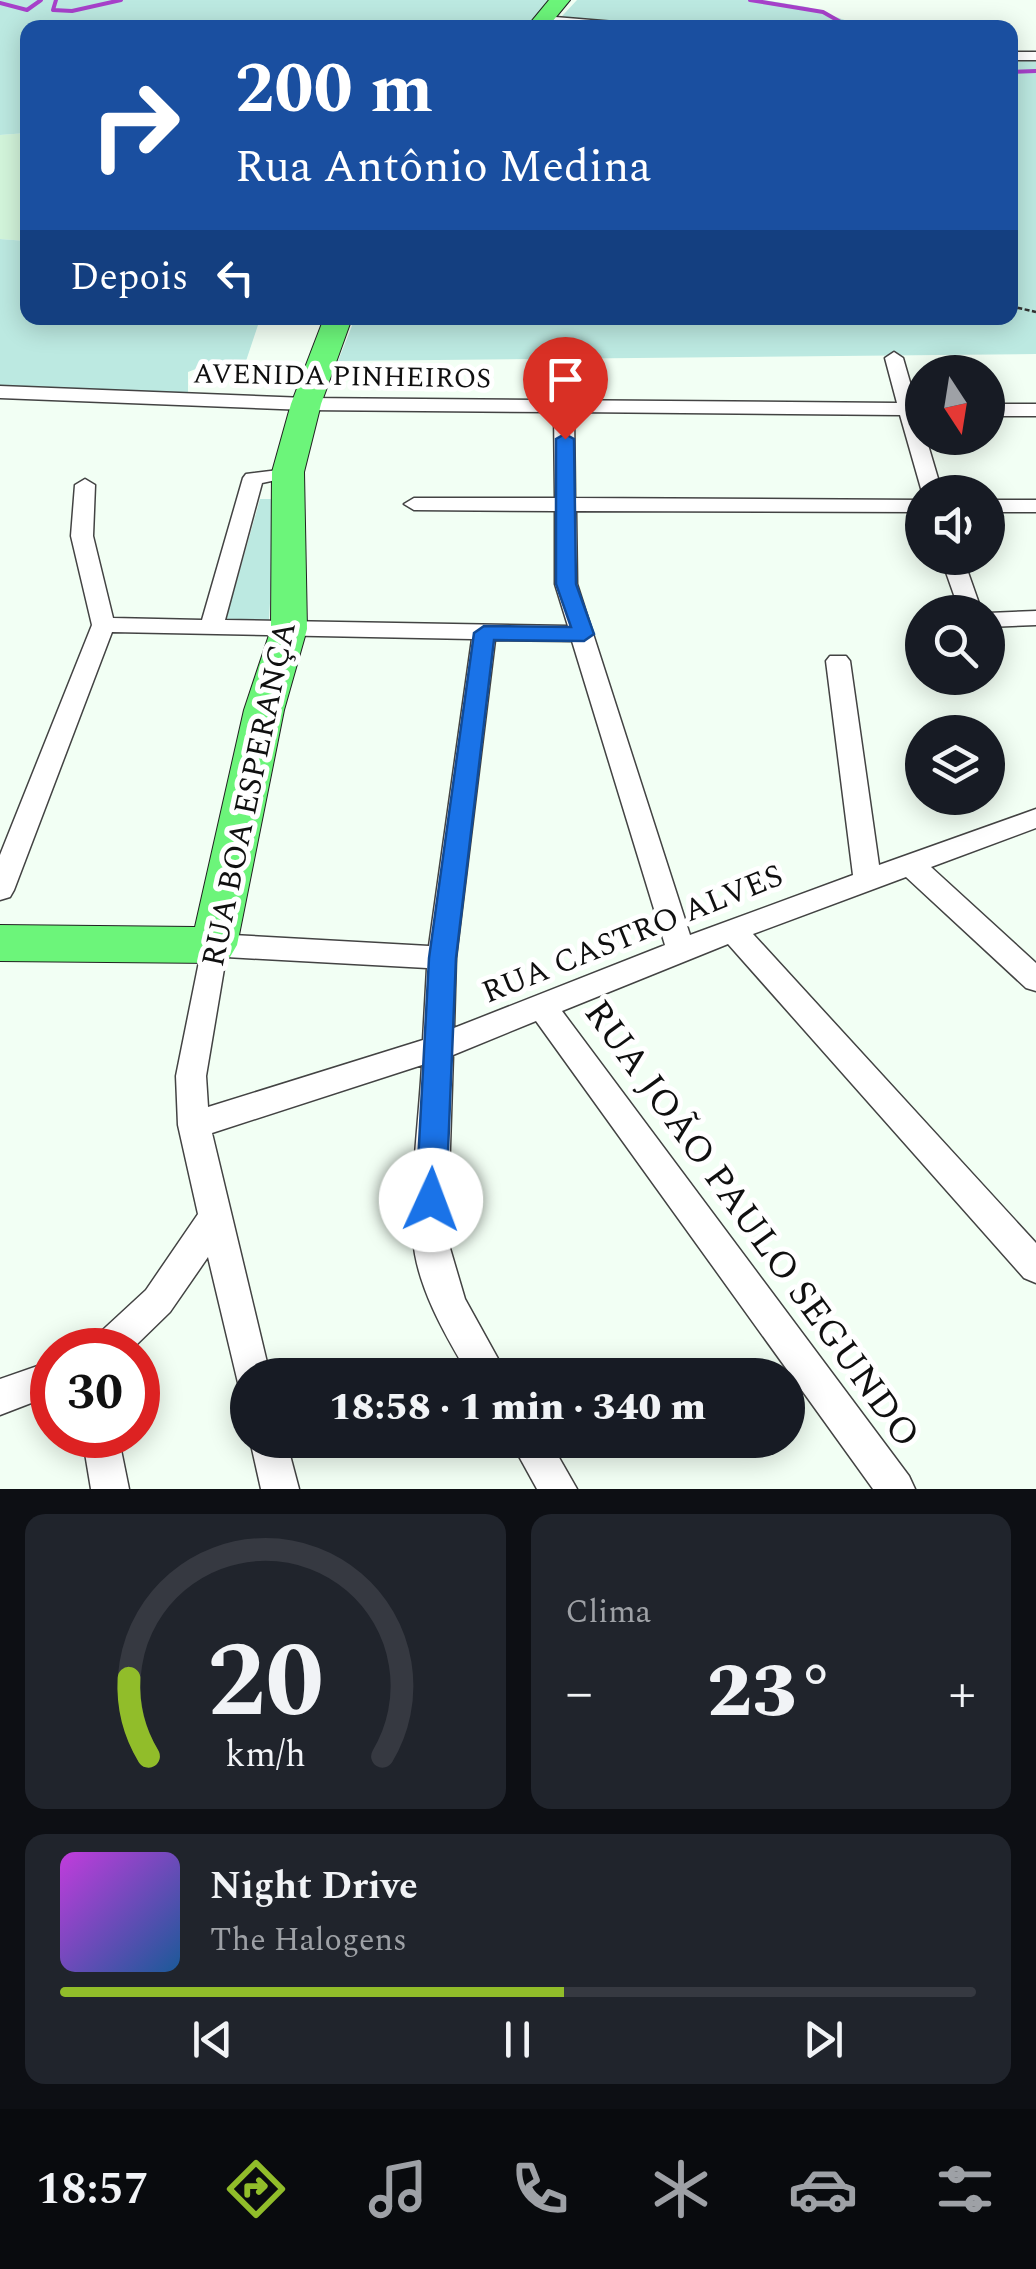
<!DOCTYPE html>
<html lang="pt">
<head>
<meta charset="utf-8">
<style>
	:root { --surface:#171b24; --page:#20242c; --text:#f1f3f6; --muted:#9ea1a6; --line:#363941; --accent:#91bd2a }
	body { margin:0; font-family:Spectral,serif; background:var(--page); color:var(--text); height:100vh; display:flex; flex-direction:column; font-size:38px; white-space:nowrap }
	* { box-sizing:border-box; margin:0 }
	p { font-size:32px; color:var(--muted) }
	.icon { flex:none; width:55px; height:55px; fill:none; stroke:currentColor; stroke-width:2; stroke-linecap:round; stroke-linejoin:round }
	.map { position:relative; height:1489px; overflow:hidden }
	.drawer { display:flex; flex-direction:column; gap:25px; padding:25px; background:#0d0f14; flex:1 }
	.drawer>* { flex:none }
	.hud { position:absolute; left:20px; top:20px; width:998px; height:305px; border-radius:20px; box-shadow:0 5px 25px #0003; background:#1a4fa0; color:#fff; overflow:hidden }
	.needle { width:65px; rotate:168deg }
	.buttons { position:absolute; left:905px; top:355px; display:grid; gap:20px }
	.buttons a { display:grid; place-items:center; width:100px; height:100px; border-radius:50%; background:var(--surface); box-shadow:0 5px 25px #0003; font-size:50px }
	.speed { position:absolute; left:30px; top:1328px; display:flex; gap:20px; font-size:50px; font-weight:700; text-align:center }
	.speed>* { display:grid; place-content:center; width:130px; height:130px; border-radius:50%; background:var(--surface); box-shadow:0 5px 25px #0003; line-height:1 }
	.speed .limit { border:15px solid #d22; background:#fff; color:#111 }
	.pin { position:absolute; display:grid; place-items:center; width:85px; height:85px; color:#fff; margin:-102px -42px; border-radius:50% 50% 50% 0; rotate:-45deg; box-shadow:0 0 10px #0007 }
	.pin .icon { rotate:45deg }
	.me { position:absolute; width:110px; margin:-55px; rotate:2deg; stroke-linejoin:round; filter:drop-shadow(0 0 8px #0008) }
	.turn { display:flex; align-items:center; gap:35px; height:210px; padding:0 50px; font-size:45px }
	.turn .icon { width:130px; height:130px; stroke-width:2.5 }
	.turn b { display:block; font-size:70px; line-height:85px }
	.then { display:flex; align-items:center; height:95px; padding:0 50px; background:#0003; gap:20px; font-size:38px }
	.big { font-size:75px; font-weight:800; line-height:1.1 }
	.drawer .card { flex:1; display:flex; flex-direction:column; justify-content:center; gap:15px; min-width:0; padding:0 35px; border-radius:20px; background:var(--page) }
	.drawer .dial { align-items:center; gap:0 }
	.dial svg { height:260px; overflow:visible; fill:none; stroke:var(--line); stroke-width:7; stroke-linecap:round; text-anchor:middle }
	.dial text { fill:var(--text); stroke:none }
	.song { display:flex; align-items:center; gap:30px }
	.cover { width:120px; height:120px; border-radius:15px; background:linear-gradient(135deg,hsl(290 70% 55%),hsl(210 70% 35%)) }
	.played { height:10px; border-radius:5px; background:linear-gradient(90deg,var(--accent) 55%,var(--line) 55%) }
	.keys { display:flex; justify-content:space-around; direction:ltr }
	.heat { display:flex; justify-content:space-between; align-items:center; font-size:55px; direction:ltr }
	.drawer .tiles { flex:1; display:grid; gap:25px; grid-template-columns:1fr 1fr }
	.card:last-child { grid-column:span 2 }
	.trip { position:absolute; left:230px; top:1358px; width:575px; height:100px; border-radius:50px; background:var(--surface); box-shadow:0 5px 25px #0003; font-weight:800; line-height:100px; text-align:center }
	.dock { display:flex; height:160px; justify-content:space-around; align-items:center; background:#090b0e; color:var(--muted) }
	.dock .icon { width:70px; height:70px }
	.dock .selected { color:var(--accent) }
	.dock b { font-size:45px; color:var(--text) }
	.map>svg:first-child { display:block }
	.farmland { fill:#d3f5db }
	.green { fill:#bce9e1 }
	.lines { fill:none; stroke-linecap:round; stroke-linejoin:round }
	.stream { stroke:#a741ca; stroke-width:4 }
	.street-casing { stroke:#434343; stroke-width:3 }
	.primary-casing { stroke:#212121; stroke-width:2 }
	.path { stroke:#323232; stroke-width:2.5; stroke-dasharray:5 2.5; stroke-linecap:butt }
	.street { fill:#fff; fill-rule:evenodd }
	.primary { fill:#6cf57a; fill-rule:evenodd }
	.route { fill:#1a73e8; stroke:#114b97; stroke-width:2.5 }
	.labels { text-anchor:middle; stroke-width:10; stroke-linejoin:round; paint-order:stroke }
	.far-street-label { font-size:28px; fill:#101010; stroke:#fff }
	.street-label { font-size:32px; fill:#101010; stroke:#fff }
	.near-street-label { font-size:38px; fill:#101010; stroke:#fff }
</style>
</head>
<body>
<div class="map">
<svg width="1036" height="1489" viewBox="0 0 1036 1489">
	<rect width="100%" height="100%" fill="#f2fff4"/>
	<polygon class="farmland" points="27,133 27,241 0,239 0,135"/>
	<g class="green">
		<polygon points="0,0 554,0 528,27 28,28 27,133 0,135"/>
		<polygon points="577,0 764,0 807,7 865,27 551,28"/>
		<polygon points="1010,51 1036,51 1036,354 338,361 355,318 1010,318"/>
		<polygon points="0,239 27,241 28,318 267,318 256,319 259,322 245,364 201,367 188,372 188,395 0,390"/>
		<polygon points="260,499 276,499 269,620 226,619"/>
	</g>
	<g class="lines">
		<g class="stream">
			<polyline points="56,0 53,10 72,11 121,0"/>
			<polyline points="750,0 823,12 851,28"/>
			<polyline points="0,3 27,10 41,0"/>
			<polyline points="1010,72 1036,71"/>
		</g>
		<g class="street-casing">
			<g id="street">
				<polygon points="543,16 639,24 645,28 539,23 539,17"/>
				<rect x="1010" y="52" width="26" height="8"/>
				<path d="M894,352l9,6 13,45h6v35h4l16,54h-20l-22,-77 -326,-3 1,86 347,2v12l-346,-1 1,73 113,351 163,-60 -27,-214 4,-5h16l4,5 29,204 157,-56v19l-105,39 105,96v28l-10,-3 -120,-111 -153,57 283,309v40l-12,-5 -296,-334 -166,67 347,465 6,13h-42l-337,-468 -83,34 -6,183 18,61 42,76h-38c-24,-40 -53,-90 -56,-137 -3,-56 6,-117 9,-173l-210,68 58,242h-22v16l-9,-4 -31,-130 -38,55 -39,38h-43l6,-12 52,-48 52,-76 -20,-89 -2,-49 28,-139 10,-3 215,12 43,-307 -360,-7 -98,258 -4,7 -10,3v-45l92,-230 -21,-89 4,-51 10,-6 10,6 -2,51 20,82 89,2 41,-142 3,-4 49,-6v8l-33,7 -37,137 343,6 -13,-42v-73l-141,-1 -10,-6 10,-6h141l-1,-86 -248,-2 -306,-12v-12l306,12 591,5 -12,-45zM495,640l77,1 93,304 -211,83 2,-70zM226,957l201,11 -4,72 -215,67 -2,-31z"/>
				<rect x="988" y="404" width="48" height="12"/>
				<rect x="988" y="500" width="48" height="12"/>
				<polygon points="941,558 963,558 982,612 960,612"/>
				<polygon points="1036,611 1036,625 988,627 988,613"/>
				<polygon points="52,1361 52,1395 0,1415 0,1379"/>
				<polygon points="82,1435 118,1435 129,1489 91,1489"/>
				<polygon points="250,1440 286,1440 299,1489 261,1489"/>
				<polygon points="510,1440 549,1440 577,1489 537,1489"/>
			</g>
		</g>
		<g class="primary-casing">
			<g id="primary">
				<polygon points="549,0 570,0 547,28 526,28"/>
				<polygon points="324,318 352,318 321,404 304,472 307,629 284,710 237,945 230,957 214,963 0,961 0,925 195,927 244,710 271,629 272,472 291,404"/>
			</g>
		</g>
		<polyline class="path" points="1010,306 1036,312"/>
		<use href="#street" class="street"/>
		<use href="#primary" class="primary"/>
	</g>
	<polygon class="route" points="565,434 574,439 576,584 594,634 584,641 494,640 456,958 446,1200 442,1210 431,1214 420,1210 416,1200 429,958 474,633 484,626 571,627 556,584 556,439"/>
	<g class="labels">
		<g class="far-street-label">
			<text transform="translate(342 375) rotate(1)" y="10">AVENIDA PINHEIROS</text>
		</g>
		<g class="street-label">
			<text transform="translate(248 794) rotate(-78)" y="11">RUA BOA ESPERANÇA</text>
			<text transform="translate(632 933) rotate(-22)" y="11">RUA CASTRO ALVES</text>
		</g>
		<g class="near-street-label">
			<text transform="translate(753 1223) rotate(54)" y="13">RUA JOÃO PAULO SEGUNDO</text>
		</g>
	</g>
</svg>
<div class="buttons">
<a><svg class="needle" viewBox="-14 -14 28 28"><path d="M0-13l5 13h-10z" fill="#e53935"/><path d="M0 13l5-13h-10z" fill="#9ea1a6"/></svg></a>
<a><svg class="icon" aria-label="sound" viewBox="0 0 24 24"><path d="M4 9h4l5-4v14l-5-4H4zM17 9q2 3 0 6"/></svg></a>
<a><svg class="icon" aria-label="search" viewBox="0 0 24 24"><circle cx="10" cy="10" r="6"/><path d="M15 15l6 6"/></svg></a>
<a><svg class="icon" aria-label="layers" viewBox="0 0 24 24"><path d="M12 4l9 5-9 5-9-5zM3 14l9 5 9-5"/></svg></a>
</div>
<div class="speed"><div class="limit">30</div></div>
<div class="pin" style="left:565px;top:439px;background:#d93025"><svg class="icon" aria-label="arrive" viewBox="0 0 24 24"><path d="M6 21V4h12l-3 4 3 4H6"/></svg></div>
<svg class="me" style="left:431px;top:1200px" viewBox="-20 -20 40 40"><circle r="19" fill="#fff"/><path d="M0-13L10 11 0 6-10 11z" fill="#1a73e8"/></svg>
<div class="trip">18:58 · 1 min · 340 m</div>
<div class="hud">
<div class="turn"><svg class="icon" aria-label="right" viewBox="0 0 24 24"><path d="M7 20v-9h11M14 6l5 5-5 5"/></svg><div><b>200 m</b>Rua Antônio Medina</div></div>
<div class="then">Depois<svg class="icon" aria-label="left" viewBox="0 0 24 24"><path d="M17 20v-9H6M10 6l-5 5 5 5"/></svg></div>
</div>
</div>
<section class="drawer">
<div class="tiles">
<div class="card dial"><svg viewBox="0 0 100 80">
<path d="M14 69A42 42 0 1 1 86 69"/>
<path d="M14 69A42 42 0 0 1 8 45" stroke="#91bd2a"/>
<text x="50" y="56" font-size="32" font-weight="700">20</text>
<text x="50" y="72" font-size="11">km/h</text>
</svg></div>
<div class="card"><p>Clima</p>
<div class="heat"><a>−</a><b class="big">23°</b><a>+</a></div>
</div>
<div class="card">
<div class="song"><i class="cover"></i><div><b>Night Drive</b><p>The Halogens</p></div></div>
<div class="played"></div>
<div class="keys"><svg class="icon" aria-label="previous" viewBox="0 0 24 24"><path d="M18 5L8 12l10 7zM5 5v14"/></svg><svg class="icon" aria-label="pause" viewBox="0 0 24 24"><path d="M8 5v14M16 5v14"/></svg><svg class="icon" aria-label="next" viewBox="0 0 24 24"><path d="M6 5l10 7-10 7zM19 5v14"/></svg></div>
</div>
</div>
</section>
<nav class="dock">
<b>18:57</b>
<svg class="icon selected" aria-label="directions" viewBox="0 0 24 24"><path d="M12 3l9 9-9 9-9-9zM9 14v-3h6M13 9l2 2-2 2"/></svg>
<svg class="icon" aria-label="music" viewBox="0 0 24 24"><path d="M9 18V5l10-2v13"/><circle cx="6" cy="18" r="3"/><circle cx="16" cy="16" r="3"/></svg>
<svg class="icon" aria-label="phone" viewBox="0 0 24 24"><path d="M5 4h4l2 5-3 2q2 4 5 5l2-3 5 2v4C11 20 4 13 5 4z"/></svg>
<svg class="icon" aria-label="climate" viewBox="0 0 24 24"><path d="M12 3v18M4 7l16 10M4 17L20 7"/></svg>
<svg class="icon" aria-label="car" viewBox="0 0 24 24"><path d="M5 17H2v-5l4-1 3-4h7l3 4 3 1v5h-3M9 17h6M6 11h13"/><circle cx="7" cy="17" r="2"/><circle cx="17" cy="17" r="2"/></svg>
<svg class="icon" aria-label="filters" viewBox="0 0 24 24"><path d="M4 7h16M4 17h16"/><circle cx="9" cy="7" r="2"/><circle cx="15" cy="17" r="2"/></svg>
</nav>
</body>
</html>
